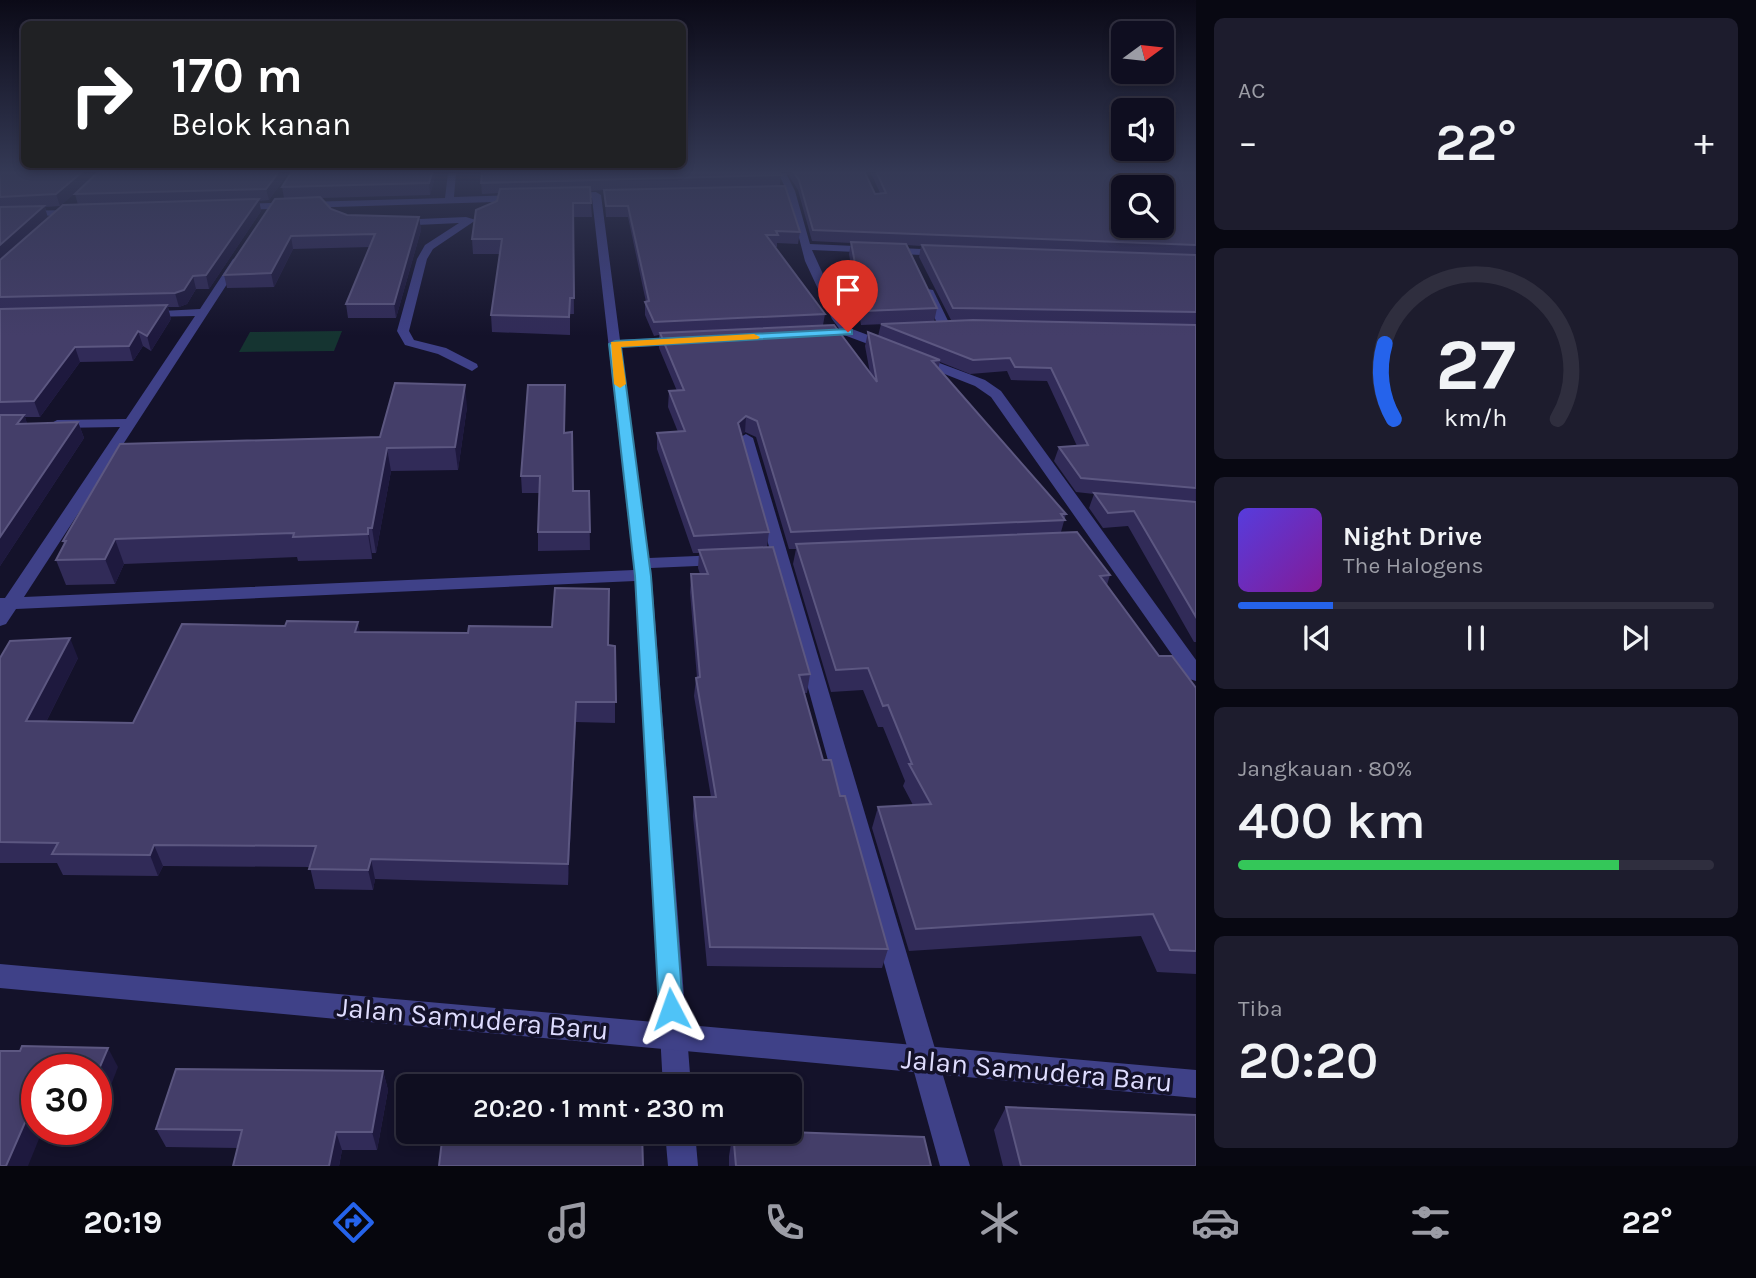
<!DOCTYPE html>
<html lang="id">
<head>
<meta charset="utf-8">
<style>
	:root { --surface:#0f0e20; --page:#1d1c2d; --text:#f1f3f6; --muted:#9b9ca5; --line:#2f2e3e; --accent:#2563eb }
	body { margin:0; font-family:Karla,sans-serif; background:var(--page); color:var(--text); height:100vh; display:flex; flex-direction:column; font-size:26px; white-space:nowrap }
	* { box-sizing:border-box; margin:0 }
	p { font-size:23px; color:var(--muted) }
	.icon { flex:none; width:38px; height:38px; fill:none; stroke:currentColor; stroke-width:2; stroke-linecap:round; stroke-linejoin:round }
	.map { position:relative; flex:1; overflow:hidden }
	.sheet { display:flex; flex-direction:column; gap:18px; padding:18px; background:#080812; width:560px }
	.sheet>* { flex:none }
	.guide { position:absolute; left:21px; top:21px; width:665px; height:147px; border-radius:10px; box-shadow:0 4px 10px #0003,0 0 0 2px var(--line); background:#202124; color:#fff; overflow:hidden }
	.needle { width:46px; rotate:75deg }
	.tools { position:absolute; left:1111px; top:21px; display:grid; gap:14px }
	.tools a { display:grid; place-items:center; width:63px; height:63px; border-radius:10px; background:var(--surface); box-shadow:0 4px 10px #0003,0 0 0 2px var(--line); font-size:35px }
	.speed { position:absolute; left:21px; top:1054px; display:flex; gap:14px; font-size:35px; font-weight:700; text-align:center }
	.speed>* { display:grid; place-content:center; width:91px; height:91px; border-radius:50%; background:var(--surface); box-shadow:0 4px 10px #0003,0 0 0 2px var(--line); line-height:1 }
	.speed .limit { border:10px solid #d22; background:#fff; color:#111 }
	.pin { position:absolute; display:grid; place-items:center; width:60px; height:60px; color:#fff; margin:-72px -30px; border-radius:50% 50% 50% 0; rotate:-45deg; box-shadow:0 0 7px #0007 }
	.pin .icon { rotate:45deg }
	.me { position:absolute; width:77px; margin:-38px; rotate:356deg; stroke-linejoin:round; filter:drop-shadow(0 0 5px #0008) }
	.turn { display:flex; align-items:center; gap:24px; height:147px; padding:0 35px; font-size:32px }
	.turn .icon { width:91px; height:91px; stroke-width:2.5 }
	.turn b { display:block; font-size:49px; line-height:60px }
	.big { font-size:52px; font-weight:600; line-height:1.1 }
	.sheet .widget { flex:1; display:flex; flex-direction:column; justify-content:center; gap:10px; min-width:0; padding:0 24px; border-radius:10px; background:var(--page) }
	.sheet .dial { align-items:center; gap:0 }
	.dial svg { height:182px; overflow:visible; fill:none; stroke:var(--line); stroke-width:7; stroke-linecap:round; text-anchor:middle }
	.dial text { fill:var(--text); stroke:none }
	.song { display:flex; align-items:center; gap:21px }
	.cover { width:84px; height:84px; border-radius:10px; background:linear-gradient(135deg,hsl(250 70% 55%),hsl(290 70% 35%)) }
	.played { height:7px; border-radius:4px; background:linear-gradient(90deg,var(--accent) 20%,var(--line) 20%) }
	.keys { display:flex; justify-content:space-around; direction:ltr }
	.heat { display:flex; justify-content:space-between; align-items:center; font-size:38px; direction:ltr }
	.charge { height:10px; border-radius:5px; background:linear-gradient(90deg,#34c759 80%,var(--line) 0) }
	.trip { position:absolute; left:396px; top:1074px; width:406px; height:70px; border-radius:10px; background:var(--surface); box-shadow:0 4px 10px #0003,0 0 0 2px var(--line); font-weight:600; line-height:70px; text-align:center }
	.dock { display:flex; height:112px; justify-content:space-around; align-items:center; background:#06060d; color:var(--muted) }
	.dock .icon { width:49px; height:49px }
	.dock .selected { color:var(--accent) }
	.dock b { font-size:32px; color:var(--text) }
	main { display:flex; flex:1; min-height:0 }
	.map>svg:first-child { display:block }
	.green { fill:#153431 }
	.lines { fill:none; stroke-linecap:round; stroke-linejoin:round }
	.minor { fill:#3f4188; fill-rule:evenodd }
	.tertiary { fill:#3f4188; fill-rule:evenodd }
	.wall { fill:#312b58; fill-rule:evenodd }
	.shaded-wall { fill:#1e193e }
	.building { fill:#443e69; stroke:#5c5781; stroke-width:2; fill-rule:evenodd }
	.route { fill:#4fc3f7; stroke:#337fa1; stroke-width:2 }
	.slow { fill:#f59e0b }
	.labels { text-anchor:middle; stroke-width:7; stroke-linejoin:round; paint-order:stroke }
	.near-street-label { font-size:28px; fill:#dedcfe; stroke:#14122a }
</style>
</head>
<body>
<main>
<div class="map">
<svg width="1196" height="1166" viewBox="0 0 1196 1166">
	<rect width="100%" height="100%" fill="#14122a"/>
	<polygon class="green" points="342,331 334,351 239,352 250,332"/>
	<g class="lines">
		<g class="minor">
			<polygon points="448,173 456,173 454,197 522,195 527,198 522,201 239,210 234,207 239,204 445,198"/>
			<polygon points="778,173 786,173 795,191 810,244 944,250 949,253 944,256 812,250 843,318 852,329 892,344 892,350 884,350 844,335 832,319 805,261 787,191"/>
			<polygon points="568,193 596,192 601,195 620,340 682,337 688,341 682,345 621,347 649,558 720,555 728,560 720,565 651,568 691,1087 663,1087 635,581 16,609 6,624 0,626 0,598 5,598 120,427 57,428 50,424 57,420 126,419 195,316 147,317 143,316 143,312 200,309 233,259 237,258 242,261 24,597 634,570 592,198 565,198"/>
			<polygon points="81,210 81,214 78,215 0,217 0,211"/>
			<polygon points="466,217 476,220 433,249 427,259 409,331 414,340 446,348 477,364 478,367 472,371 438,354 405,345 397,331 417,259 425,245 459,223 396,226 391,223 396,220"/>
			<polygon points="923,288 933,290 951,327 949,330 939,327 921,290"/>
			<polygon points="918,355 985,380 1001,391 1196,660 1196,681 1189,679 991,397 975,386 914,362 914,356"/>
			<polygon points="746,434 753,438 970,1166 940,1166 739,438"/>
			<polygon points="665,1132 695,1132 698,1166 668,1166"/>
		</g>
		<polygon class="tertiary" points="0,964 1196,1070 1196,1098 0,988"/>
	</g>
	<g class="wall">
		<path d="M0,173h288l-19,27 -10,1 2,10 -52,78h-13l-9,15 -8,3h-11l3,12 -20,32 -8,-5 -10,15 -53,1 -40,55h-15l2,7 51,-2 6,16 -84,128zM95,175l-20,19 3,11 -30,13 -3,-11 15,-1z"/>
		<polygon points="436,173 430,195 321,198 331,209 347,215 419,217 421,230 396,318 348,318 346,304 370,247 293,249 274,287 227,288 224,275 284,198 282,187"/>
		<polygon points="787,173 865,173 875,194 880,193 871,173 1196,173 1196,642 1194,642 1128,526 1103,528 1089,508 1094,494 1076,492 1054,461 1059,447 1077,446 1047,381 1011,380 1007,371 970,374 940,362 938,369 1066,514 1061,532 1110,575 1107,585 1159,656 1196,688 1196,974 1157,972 1141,936 909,951 872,828 878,807 913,805 903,786 905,781 883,727 878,727 863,690 831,692 793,564 796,549 789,549 756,437 745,432 741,435 769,532 767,547 810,674 807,693 804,693 823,760 840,796 888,949 882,968 707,966 693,816 694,797 711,797 694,696 696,678 697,678 690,592 691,574 700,574 698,568 699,553 693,553 657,449 657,433 678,432 668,407 669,391 677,391 659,348 659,335 654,336 645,315 645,302 646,302 628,217 606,217 604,190 590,191 592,217 573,217 574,314 570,314 570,335 492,332 491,315 500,254 473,254 472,239 497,201 499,193 482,194 481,183 781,175 780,185 800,232 798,244 777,243 777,247 775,247 825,314 823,325 870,373 865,346 868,332 878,336 881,324 960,321 951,320 919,257 921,246 906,245 937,308 934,322 861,325 849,254 851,243 812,241 798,190"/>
		<polygon points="565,385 565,433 573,491 589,491 590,550 538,551 538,532 539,493 522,493 521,476"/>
		<polygon points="467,407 458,470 391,471 376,553 372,553 372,559 298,561 297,557 124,564 115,584 66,585 56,560 64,544 63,541"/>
		<polygon points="360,632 615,646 615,723 576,722 568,885 375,879 373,890 315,889 310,867 163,866 158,876 63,875 57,863 0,863 0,658 78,658 46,722 133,723"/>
		<polygon points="383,1071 388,1090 377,1150 342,1150 339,1166 233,1166 238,1148 166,1147 156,1129"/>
		<polygon points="1006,1107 1196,1166 1003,1166 994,1130"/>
		<polygon points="733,1132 931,1166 729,1166 729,1156"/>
	</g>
	<g class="shaded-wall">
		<polygon points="81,173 98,173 60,206 56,194"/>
		<polygon points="278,173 288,173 269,200 266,189"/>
		<polygon points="432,173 436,173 430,195 429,183"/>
		<polygon points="259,199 261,211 209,289 206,275"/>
		<polygon points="44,206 48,218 0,262 0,245"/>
		<polygon points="419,217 421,230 396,318 394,304"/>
		<polygon points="291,236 293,249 274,287 271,273"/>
		<polygon points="193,276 196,289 187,304 179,307 175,293"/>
		<polygon points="167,305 171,319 151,351 147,336"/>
		<polygon points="138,331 143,346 133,361 129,346"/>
		<polygon points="75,347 80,362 40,417 34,401"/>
		<polygon points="465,385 467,407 458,470 455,447"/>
		<polygon points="24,415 30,430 17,424"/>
		<polygon points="746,416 745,432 736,439 738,423"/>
		<polygon points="78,422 84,438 0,566 0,537"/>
		<polygon points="387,448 391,471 376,553 372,528"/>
		<polygon points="368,528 372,553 372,559 368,534"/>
		<polygon points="115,539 124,564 115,584 105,559"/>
		<polygon points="358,622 362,642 355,632"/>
		<polygon points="70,638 78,658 36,742 26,721"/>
		<polygon points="576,702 576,722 568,885 568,864"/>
		<polygon points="154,845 163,866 158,876 150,855"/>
		<polygon points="371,859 375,879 373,890 368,870"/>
		<polygon points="108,1048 118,1067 96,1124 96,1076"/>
		<polygon points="383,1071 388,1090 377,1150 372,1132"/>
		<polygon points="37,1095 37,1129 43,1129 28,1166 6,1166"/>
		<polygon points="336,1132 342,1150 339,1166 329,1166"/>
	</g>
	<g class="building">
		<polygon points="0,173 81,173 56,194 0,197"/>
		<polygon points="97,173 278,173 266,189 75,194"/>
		<polygon points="291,173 432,173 429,183 282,187"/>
		<polygon points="482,173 780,173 781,175 481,183"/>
		<path d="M794,173h71l10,21 11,-1 -9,-20h319v72l-383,-15 -14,-50zM1124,187h38v39h-38z"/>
		<polygon points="785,186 800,232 776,231 778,235 766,235 825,314 654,322 645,302 649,301 628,206 606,206 604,190"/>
		<polygon points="590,187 591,203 573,203 574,298 570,298 569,317 491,315 502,239 472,239 476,210 497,201 500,189"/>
		<polygon points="320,197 331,209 347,215 419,217 394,304 346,304 375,234 291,236 271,273 224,275 275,199"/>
		<polygon points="259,199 206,275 193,276 184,290 175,293 0,297 0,260 63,205"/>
		<polygon points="44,206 0,245 0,207"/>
		<polygon points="851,242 906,244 937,308 864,311"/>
		<polygon points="922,245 1196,255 1196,312 953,308"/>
		<polygon points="167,305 147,336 138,331 129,346 75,347 34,401 0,402 0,309"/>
		<polygon points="973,320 1196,325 1196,488 1081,478 1059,447 1088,445 1051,368 1015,367 1010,358 973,360 881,324"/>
		<polygon points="834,325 877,382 868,332 940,360 932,361 1066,514 1061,514 1065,520 791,532 757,421 746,416 738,423 769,532 694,536 657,433 685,431 669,391 684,390 660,333"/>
		<polygon points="395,383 465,385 455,447 387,448 372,528 368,528 368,534 293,537 294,533 115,539 105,559 56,560 66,541 63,541 120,444 380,437"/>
		<polygon points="528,385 565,385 564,433 572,432 573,491 589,491 590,532 538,532 540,476 521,476"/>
		<polygon points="0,415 24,415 17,424 78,422 0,537"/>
		<polygon points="1094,493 1196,502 1196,617 1134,511 1108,513"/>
		<polygon points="1077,532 1110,575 1100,576 1159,656 1172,656 1196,688 1196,951 1170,950 1153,914 916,929 878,807 931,804 909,764 912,764 888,705 883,706 868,668 836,670 796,544"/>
		<polygon points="773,547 810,674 799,675 823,760 831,760 840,796 845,796 888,949 710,947 694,797 716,797 696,678 700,677 691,574 708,574 699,550"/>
		<polygon points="555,588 609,589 608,645 615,646 616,702 576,702 568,864 371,859 368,870 309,869 316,846 154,845 150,855 52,854 58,843 0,842 0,658 10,641 70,638 26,721 133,723 182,624 285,626 287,621 358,622 355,632 468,633 469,626 552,627"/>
		<polygon points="22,1046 108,1048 96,1076 96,1069 37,1069 37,1095 6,1166 0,1166 0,1051 20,1051"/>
		<polygon points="176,1069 383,1071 372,1132 336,1132 329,1166 233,1166 242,1130 156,1129"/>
		<polygon points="1006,1107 1196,1115 1196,1166 1021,1166"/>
		<polygon points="443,1132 642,1132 643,1166 439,1166"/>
		<polygon points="733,1132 789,1132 924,1137 931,1166 736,1166"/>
	</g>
	<linearGradient id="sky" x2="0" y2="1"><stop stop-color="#0b0a17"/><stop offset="0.51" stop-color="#343955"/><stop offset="1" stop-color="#343955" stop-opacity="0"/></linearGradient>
	<rect width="1196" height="336" fill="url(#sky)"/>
	<polygon class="route" points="848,329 852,330 852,334 621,347 651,576 683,1009 679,1018 671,1021 662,1018 659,1009 635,576 609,344 615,341"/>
	<polygon class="slow" points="754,334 760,337 758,339 621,347 626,384 620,388 614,384 611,342"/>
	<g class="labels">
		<g class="near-street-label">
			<text transform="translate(473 1018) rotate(5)" y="10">Jalan Samudera Baru</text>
			<text transform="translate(1037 1070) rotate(5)" y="10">Jalan Samudera Baru</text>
		</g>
	</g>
</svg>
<div class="tools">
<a><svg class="needle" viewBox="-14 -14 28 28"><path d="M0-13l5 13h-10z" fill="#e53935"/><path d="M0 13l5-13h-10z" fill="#9b9ca5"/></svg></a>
<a><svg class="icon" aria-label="sound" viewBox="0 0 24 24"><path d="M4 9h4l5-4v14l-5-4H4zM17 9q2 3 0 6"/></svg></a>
<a><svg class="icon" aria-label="search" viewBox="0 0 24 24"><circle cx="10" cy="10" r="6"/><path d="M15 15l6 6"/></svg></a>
</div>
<div class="speed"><div class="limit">30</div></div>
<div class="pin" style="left:848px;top:332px;background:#d93025"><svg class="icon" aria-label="arrive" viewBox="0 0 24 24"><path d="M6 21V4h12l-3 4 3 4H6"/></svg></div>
<svg class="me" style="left:671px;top:1009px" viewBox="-20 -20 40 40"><path d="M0-17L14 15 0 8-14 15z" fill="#4fc3f7" stroke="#fff" stroke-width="4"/></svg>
<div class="trip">20:20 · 1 mnt · 230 m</div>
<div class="guide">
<div class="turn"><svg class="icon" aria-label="right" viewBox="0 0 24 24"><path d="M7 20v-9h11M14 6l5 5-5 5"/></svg><div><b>170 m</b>Belok kanan</div></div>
</div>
</div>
<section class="sheet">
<div class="widget"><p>AC</p>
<div class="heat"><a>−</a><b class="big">22°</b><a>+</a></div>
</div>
<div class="widget dial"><svg viewBox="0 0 100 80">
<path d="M14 69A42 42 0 1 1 86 69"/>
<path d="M14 69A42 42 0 0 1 10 36" stroke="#2563eb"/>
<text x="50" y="56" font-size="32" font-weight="700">27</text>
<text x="50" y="72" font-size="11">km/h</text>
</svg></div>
<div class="widget">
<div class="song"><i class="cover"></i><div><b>Night Drive</b><p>The Halogens</p></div></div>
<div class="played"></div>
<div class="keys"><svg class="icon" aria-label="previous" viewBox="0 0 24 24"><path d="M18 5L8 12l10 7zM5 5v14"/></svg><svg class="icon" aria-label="pause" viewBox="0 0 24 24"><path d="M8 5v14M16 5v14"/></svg><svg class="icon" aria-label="next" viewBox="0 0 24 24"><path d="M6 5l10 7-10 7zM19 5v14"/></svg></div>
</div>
<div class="widget"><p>Jangkauan · 80%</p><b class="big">400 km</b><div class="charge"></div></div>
<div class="widget"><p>Tiba</p><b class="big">20:20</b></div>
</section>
</main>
<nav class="dock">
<b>20:19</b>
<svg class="icon selected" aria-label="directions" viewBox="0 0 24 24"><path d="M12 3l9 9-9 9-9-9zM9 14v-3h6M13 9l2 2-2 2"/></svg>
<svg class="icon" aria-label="music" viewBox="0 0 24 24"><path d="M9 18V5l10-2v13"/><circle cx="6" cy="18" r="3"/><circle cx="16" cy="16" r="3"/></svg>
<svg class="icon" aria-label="phone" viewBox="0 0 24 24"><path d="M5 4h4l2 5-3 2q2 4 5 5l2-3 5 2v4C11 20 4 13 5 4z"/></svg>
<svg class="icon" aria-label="climate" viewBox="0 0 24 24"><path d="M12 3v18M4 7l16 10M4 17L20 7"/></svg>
<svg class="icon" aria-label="car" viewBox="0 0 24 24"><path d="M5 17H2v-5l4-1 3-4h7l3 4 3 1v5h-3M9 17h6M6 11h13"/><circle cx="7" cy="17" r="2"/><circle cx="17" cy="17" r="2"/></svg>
<svg class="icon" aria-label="filters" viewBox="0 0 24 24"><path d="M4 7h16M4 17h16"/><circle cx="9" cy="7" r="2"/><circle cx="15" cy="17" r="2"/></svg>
<b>22°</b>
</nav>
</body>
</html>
